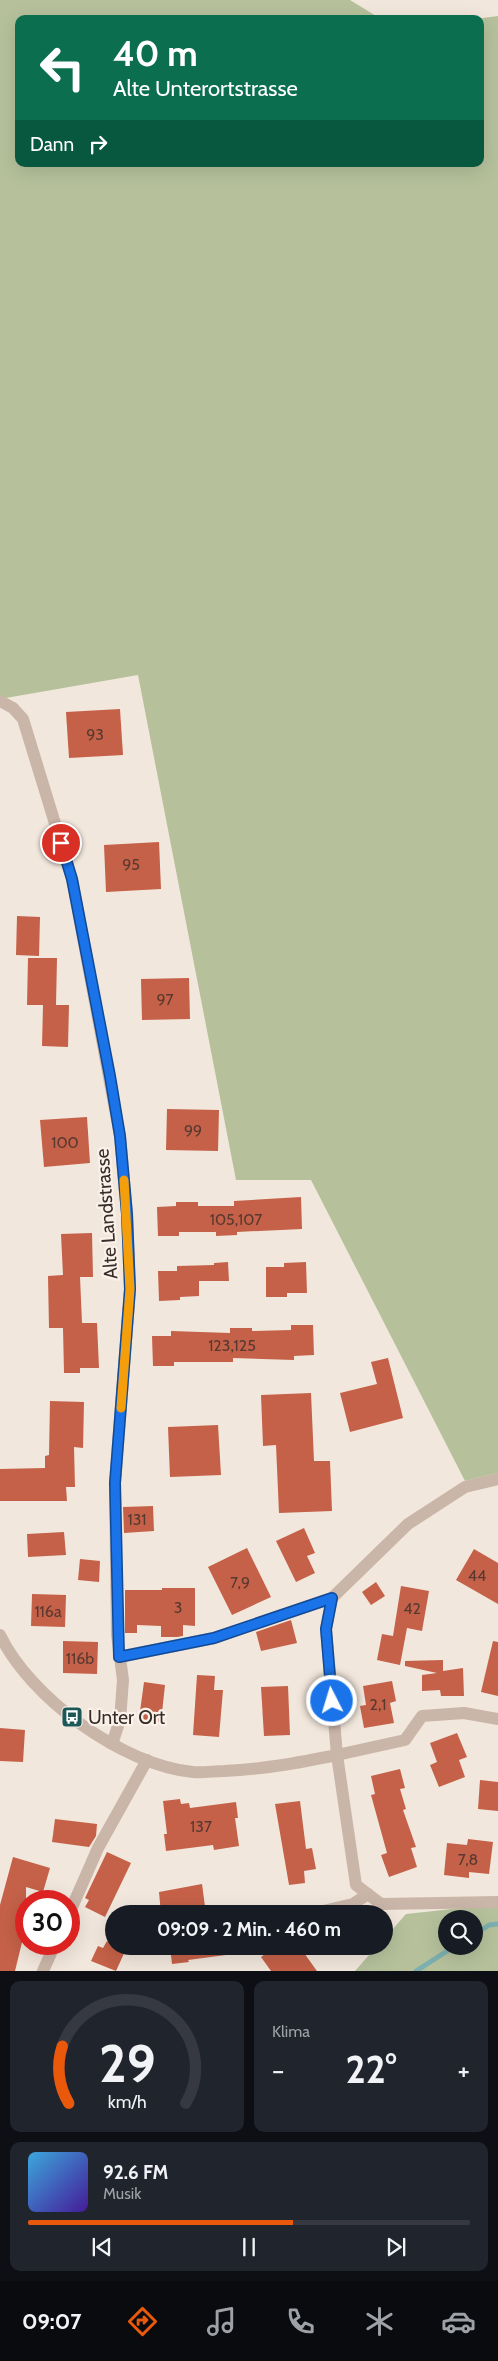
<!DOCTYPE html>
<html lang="de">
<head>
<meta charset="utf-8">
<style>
	:root { --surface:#171b24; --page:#20242c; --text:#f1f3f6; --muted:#9ea1a6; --line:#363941; --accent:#ea580c }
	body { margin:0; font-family:Cabin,sans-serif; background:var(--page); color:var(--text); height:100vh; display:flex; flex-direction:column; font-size:19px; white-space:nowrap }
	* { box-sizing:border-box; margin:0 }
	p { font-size:16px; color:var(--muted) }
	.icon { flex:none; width:28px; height:28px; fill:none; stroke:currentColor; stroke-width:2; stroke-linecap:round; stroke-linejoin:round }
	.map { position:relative; height:1971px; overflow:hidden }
	.details { display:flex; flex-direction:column; gap:10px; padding:10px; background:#0d0f14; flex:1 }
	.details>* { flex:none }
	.hud { position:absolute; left:15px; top:15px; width:469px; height:152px; border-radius:10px; box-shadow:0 5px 20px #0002; background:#0b6e4f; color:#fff; overflow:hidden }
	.controls { position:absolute; left:438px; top:1910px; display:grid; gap:10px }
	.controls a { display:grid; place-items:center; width:45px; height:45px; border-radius:50%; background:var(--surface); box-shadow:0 5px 20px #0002; font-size:25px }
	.speed { position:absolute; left:15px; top:1890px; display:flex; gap:10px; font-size:25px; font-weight:700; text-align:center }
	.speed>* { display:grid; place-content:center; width:65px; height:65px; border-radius:50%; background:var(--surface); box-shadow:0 5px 20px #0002; line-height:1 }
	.speed .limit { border:8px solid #d22; background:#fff; color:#111 }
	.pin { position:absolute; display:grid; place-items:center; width:42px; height:42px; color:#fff; margin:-21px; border:2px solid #fff; border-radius:50%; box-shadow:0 1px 5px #0007 }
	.me { position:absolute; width:55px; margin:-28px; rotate:355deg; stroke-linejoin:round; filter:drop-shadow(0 0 4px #0008) }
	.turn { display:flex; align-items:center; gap:18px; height:105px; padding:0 15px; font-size:22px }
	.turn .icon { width:65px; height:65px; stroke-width:2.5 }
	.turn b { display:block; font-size:35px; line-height:42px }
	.then { display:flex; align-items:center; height:48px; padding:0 15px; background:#0003; gap:10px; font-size:19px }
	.big { font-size:38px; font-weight:700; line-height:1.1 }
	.details .tile { flex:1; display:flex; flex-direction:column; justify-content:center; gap:8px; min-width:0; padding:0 18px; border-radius:10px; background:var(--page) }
	.details .dial { align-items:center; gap:0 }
	.dial svg { height:130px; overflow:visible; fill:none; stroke:var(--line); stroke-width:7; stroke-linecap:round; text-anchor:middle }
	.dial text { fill:var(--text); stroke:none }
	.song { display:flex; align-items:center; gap:15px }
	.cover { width:60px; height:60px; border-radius:8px; background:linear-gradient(135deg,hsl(200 70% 55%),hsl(260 70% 35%)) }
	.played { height:5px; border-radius:2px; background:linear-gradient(90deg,var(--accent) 60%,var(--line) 60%) }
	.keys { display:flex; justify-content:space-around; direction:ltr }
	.heat { display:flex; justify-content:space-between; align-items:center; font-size:28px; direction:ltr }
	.details .tiles { flex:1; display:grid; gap:10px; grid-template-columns:1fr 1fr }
	.tile:last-child { grid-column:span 2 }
	.trip { position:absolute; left:105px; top:1905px; width:288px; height:50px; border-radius:25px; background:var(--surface); box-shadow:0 5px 20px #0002; font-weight:700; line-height:50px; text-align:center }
	.menu { display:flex; height:80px; justify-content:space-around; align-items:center; background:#090b0e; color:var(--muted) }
	.menu .icon { width:35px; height:35px }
	.menu .on { color:var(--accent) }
	.menu b { font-size:22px; color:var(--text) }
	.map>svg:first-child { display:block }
	.green { fill:#b6c19c; fill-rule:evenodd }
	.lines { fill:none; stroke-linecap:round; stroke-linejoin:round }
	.stream { stroke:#7cafaf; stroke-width:5 }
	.building { fill:#c56148 }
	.minor { stroke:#cab6a8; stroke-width:12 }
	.route-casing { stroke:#114b97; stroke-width:12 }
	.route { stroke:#1a73e8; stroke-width:9 }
	.slow { stroke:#f59e0b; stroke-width:9 }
	.labels { text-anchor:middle; stroke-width:4.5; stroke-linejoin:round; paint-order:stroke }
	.number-label { font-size:16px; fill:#5a3930 }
	.street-label { font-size:19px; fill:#372c28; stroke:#faf1e9 }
	.poi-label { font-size:19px; fill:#372c28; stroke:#faf1e9; text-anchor:start }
</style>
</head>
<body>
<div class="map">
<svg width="498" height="1971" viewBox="0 0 498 1971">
	<rect width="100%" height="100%" fill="#f2e7dc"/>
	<g class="green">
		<polygon points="0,0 350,0 381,19 19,19 19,164 480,164 480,19 475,19 498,16 498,1473 465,1481 311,1180 236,1180 138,675 0,699"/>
		<path d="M498,1904v67h-143l22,-25h7v-7l22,-25zM446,1919h28v27h-28z"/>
	</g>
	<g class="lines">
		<g class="stream">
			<polyline points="474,1935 489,1925 498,1924"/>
			<polyline points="416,1971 455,1946"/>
		</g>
	</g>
	<g class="building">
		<polygon points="120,709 123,755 69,758 66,712"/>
		<polygon points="159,842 161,889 106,892 104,845"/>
		<polygon points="17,916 40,917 39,956 16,955"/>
		<polygon points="28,958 57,958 56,1005 69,1005 68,1047 42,1046 43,1005 27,1005"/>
		<polygon points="189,978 190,1019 142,1020 141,979"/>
		<polygon points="167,1109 219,1110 218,1151 166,1150"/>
		<polygon points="87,1117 90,1163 44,1167 40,1120"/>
		<polygon points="301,1197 302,1229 237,1232 237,1235 216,1236 216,1232 179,1232 179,1236 158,1236 157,1207 176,1206 176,1202 198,1202 198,1206 234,1206 234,1201"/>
		<polygon points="92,1233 93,1277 80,1277 82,1323 97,1323 99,1368 80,1368 80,1373 64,1373 63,1328 49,1328 48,1276 63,1275 61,1234"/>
		<polygon points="228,1262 229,1281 199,1281 199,1296 180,1297 180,1300 159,1301 158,1271 177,1271 177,1266 214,1265 214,1263"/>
		<polygon points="306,1262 307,1293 287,1293 287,1297 266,1297 266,1267 284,1267 284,1263"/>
		<polygon points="291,1325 313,1325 314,1355 294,1356 294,1360 233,1358 233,1362 174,1362 174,1366 153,1366 152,1336 171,1336 171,1331 230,1333 230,1328 252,1328 252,1331 291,1330"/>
		<polygon points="388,1358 403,1418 350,1432 340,1393 377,1384 371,1362"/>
		<polygon points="311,1393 314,1461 330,1461 332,1511 279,1513 276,1445 263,1446 261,1395"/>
		<polygon points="50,1401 84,1402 83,1448 74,1447 75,1487 66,1487 67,1501 0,1501 0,1469 45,1468 45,1456 49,1455"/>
		<polygon points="218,1425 221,1475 170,1477 168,1427"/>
		<polygon points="153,1506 154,1531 124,1533 123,1507"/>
		<polygon points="304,1528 315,1553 307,1556 315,1573 296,1582 276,1541"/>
		<polygon points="64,1532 66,1555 28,1557 27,1534"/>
		<polygon points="247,1548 271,1597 232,1615 208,1567"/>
		<polygon points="474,1549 498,1563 498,1604 456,1580"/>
		<polygon points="80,1559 100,1561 99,1582 78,1580"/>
		<polygon points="376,1582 385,1596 371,1605 362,1592"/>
		<polygon points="401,1586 429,1591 422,1631 407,1628 400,1665 377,1660 382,1634 393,1636"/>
		<polygon points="162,1588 195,1588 195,1626 183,1625 183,1636 177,1637 161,1637 161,1626 137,1625 137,1633 125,1633 125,1590 162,1590"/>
		<polygon points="32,1594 66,1595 65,1627 31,1626"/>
		<polygon points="291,1620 297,1643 261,1651 256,1632"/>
		<polygon points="63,1641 98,1642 97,1674 63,1673"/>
		<polygon points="493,1641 498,1642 498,1696 481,1692"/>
		<polygon points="443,1660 443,1671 463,1668 464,1696 441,1696 440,1690 422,1691 422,1675 437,1673 405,1666 405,1661"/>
		<polygon points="197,1675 215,1676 214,1690 223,1690 219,1737 193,1735"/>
		<polygon points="392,1681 396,1701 390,1703 394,1723 364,1728 360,1706 366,1705 363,1686"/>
		<polygon points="144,1682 165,1685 161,1722 139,1719"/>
		<polygon points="288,1686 290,1735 264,1736 261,1687"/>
		<polygon points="0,1728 25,1730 23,1762 0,1761"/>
		<polygon points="457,1733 467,1757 459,1760 465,1777 439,1787 430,1765 437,1762 430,1743"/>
		<polygon points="400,1769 405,1788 400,1789 406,1809 403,1810 416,1847 411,1848 417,1867 389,1877 381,1855 387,1853 371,1795 375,1794 371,1776"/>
		<polygon points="480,1780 498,1782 498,1811 478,1809"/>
		<polygon points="180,1799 181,1804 189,1803 190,1808 236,1802 238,1818 235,1818 239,1846 214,1850 213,1845 166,1851 164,1834 167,1834 163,1801"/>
		<polygon points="300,1801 306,1849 312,1848 316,1869 304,1871 305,1883 289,1885 275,1804"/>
		<polygon points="55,1819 97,1824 96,1836 89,1847 52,1842"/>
		<polygon points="468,1839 493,1842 489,1874 469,1872 469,1878 444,1875 447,1843 467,1845"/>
		<polygon points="107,1852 131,1863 105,1917 85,1907 89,1900 85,1898"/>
		<polygon points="13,1857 50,1868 43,1892 26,1887 26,1926 15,1971 0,1971 0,1905"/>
		<polygon points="202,1884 206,1914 161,1914 159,1892"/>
		<polygon points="107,1941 114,1944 114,1946 126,1949 116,1971 91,1961 98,1946 103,1948"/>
		<polygon points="170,1946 226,1946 226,1955 188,1960 189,1962 172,1964"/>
		<polygon points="276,1946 299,1946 317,1971 271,1971 261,1957"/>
	</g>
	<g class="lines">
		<g class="minor">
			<polyline points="0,701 13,708 23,719 72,879 120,1136 127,1214 130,1289 115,1483 117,1635 123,1680 120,1720 112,1744"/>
			<path d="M0,1635c31,64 123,130 193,137 10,1 21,-1 31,-1 41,-2 73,-8 113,-16l-11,-126 6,-31 76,-74 57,-37 33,-8"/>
			<polyline points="119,1657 214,1638 332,1598"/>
			<polyline points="498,1719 464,1713 422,1716 405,1740 337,1755 356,1885 381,1904 498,1902"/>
			<polyline points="69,1914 98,1848 147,1760"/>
			<polyline points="310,1914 353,1904 368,1894"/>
			<polyline points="43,1971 55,1944"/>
		</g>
	</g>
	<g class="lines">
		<g class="route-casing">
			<polyline id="route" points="61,843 72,879 110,1076 120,1136 127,1214 130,1289 115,1483 119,1657 214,1638 332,1598 326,1629 332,1701"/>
		</g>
		<use href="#route" class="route"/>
		<polyline class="slow" points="121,1408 130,1289 124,1180"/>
	</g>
	<defs>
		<g id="bus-square" transform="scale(1.125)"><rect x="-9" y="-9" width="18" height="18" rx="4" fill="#1e5758" stroke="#faf1e9"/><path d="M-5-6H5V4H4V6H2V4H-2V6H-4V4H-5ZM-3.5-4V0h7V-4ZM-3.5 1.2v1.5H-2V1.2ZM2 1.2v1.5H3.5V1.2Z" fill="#fff"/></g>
	</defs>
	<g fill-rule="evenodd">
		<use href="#bus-square" x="72" y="1717"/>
	</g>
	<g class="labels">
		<g class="number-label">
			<text x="95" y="740">93</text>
			<text x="131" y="870">95</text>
			<text x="165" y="1005">97</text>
			<text x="193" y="1136">99</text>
			<text x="65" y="1148">100</text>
			<text x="236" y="1225">105,107</text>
			<text x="232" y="1351">123,125</text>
			<text x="137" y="1525">131</text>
			<text x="477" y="1581">44</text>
			<text x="240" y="1588">7,9</text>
			<text x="178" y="1613">3</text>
			<text x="412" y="1614">42</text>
			<text x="48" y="1617">116a</text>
			<text x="80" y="1664">116b</text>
			<text x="378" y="1710">2,1</text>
			<text x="201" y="1832">137</text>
			<text x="468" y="1865">7,8</text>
		</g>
		<g class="street-label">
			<text transform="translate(106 1214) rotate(-94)" y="7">Alte Landstrasse</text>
		</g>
		<g class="poi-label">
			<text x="88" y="1724">Unter Ort</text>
		</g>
	</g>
</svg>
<div class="controls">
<a><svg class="icon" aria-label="search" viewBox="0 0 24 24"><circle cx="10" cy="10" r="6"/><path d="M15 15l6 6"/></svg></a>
</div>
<div class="speed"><div class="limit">30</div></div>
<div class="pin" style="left:61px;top:843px;background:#d93025"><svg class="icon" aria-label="arrive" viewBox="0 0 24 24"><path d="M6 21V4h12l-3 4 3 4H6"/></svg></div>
<svg class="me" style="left:332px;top:1701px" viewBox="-20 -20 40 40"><circle r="17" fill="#1a73e8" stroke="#fff" stroke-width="3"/><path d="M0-11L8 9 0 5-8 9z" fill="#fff"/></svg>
<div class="trip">09:09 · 2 Min. · 460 m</div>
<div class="hud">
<div class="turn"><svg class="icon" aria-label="left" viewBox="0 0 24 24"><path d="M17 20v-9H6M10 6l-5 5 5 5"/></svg><div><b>40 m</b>Alte Unterortstrasse</div></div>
<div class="then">Dann<svg class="icon" aria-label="right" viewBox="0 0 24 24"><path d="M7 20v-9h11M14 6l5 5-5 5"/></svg></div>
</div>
</div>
<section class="details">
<div class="tiles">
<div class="tile dial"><svg viewBox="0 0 100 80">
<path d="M14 69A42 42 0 1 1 86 69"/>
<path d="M14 69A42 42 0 0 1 10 34" stroke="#ea580c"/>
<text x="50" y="56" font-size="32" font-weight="700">29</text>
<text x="50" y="72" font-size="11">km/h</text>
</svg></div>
<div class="tile"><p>Klima</p>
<div class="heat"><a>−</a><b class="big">22°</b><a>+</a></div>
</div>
<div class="tile">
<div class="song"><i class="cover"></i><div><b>92.6 FM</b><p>Musik</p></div></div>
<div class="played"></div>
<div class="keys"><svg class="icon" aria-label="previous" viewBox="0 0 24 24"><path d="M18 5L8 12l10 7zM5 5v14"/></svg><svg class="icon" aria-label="pause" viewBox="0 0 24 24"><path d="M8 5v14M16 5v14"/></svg><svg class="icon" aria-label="next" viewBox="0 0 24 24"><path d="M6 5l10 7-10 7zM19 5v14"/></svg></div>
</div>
</div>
</section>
<nav class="menu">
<b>09:07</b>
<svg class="icon on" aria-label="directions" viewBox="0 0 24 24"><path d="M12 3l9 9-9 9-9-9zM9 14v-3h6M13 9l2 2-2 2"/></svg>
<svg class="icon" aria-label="music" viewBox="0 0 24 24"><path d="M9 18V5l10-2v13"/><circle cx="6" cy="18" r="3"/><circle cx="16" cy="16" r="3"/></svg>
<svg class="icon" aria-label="phone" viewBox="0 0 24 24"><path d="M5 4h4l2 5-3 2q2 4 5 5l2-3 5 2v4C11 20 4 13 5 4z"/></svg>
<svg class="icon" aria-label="climate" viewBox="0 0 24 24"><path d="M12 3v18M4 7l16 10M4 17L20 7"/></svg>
<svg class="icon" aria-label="car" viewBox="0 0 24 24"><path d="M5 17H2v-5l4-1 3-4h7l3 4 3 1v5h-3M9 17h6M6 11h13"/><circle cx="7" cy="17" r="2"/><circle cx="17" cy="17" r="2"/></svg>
</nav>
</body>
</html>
